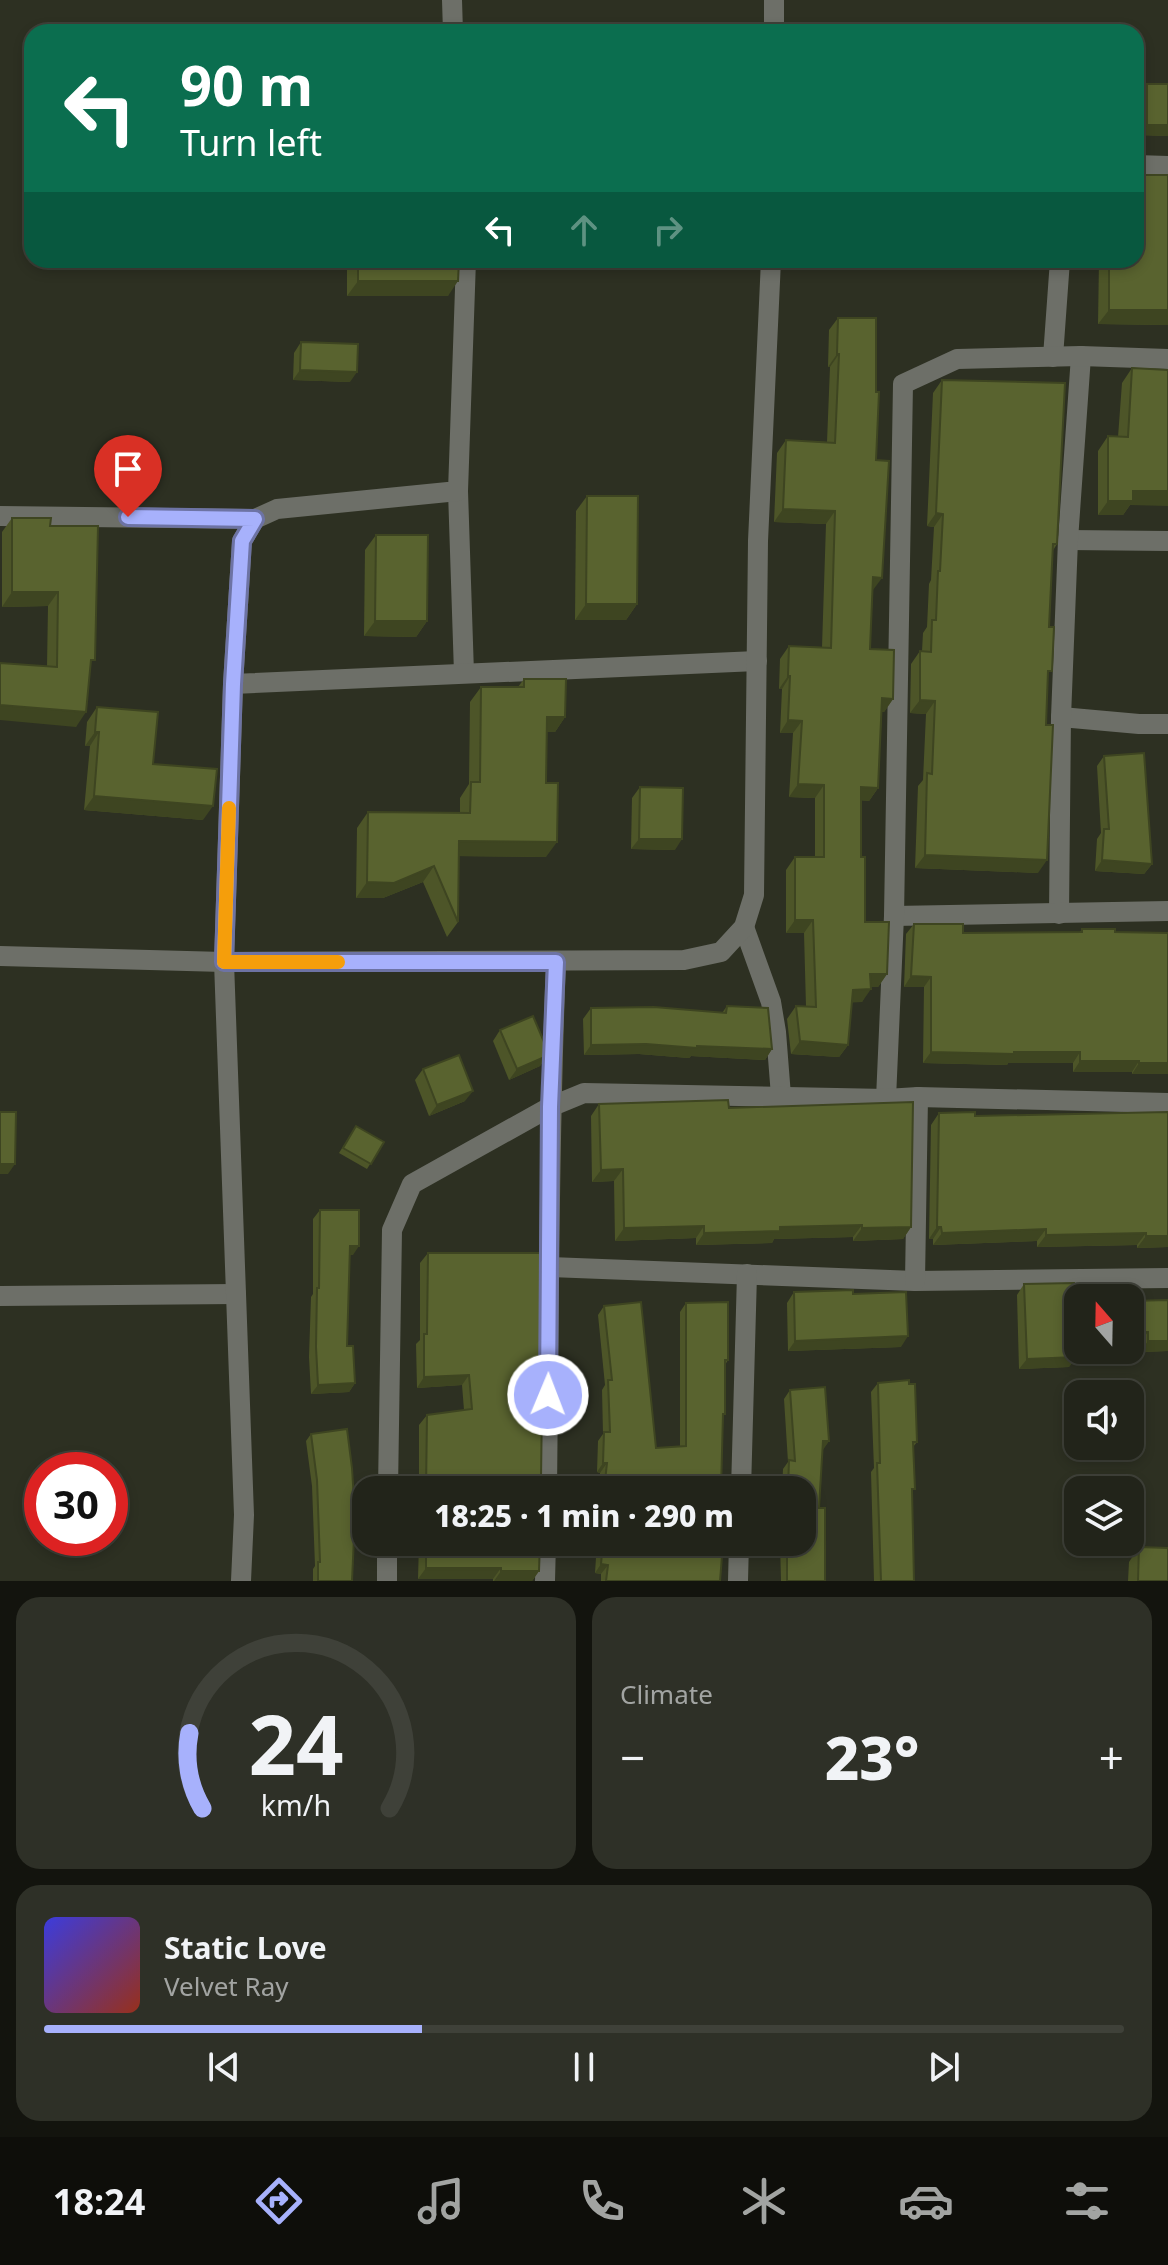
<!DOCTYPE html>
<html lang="en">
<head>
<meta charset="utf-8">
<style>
	:root { --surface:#22241a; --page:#2e3027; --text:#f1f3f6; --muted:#a2a4a2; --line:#3f4139; --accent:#a7b1fc }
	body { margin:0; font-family:"Noto Sans",sans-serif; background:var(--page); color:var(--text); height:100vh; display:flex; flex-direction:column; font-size:30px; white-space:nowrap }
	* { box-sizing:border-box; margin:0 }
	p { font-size:26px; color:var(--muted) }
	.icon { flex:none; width:44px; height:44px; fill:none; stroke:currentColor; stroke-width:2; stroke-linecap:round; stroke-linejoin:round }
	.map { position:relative; height:1581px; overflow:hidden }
	.side { display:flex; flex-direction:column; gap:16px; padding:16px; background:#13140e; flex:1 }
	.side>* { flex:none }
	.hud { position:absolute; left:24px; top:24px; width:1120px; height:244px; border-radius:24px; box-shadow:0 4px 12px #0003,0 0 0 2px var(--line); background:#0b6e4f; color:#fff; overflow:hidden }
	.needle { width:52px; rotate:340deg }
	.fabs { position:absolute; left:1064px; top:1284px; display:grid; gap:16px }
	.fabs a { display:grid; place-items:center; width:80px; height:80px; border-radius:16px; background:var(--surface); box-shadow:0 4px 12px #0003,0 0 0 2px var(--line); font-size:40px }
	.speed { position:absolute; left:24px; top:1452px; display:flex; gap:16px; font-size:40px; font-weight:700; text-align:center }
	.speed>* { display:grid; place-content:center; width:104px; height:104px; border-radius:50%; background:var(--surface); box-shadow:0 4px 12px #0003,0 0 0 2px var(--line); line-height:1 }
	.speed .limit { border:12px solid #d22; background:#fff; color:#111 }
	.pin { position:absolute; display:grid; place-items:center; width:68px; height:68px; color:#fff; margin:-82px -34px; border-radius:50% 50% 50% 0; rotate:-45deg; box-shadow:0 0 8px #0007 }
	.pin .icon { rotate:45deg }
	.me { position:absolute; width:88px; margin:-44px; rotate:1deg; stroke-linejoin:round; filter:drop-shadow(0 0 6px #0008) }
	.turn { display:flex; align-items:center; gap:28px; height:168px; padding:0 24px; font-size:36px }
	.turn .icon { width:104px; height:104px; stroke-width:2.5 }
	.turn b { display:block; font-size:56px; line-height:68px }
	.lanes { display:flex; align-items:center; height:76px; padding:0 24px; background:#0003; justify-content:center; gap:40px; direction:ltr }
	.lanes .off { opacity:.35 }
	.big { font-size:60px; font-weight:800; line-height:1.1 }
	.side .widget { flex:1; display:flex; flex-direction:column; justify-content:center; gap:12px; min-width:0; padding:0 28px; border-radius:24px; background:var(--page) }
	.side .dial { align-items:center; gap:0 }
	.dial svg { height:208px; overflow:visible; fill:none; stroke:var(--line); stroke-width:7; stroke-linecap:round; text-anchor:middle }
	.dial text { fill:var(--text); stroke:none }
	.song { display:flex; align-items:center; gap:24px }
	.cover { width:96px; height:96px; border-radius:12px; background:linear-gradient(135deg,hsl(240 70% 55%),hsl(10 70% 35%)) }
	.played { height:8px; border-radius:4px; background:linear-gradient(90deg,var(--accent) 35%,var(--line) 35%) }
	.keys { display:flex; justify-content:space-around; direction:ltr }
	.heat { display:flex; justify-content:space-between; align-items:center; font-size:44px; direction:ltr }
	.side .tiles { flex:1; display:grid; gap:16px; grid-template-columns:1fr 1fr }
	.widget:last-child { grid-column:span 2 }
	.trip { position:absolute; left:352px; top:1476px; width:464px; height:80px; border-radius:24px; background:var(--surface); box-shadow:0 4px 12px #0003,0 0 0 2px var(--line); font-weight:800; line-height:80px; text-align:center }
	.tabs { display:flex; height:128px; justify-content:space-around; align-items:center; background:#0e0e0a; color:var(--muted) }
	.tabs .icon { width:56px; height:56px }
	.tabs .selected { color:var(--accent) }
	.tabs b { font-size:36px; color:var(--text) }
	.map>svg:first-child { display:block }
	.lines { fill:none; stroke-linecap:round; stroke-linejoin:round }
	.minor { stroke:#6d6f68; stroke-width:20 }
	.wall { fill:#4d5528 }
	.shaded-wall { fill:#3e4521 }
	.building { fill:#59632f; stroke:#3e4521; stroke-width:2 }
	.route-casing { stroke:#6d73a4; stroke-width:20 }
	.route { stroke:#a7b1fc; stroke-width:14 }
	.slow { stroke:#f59e0b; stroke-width:14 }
</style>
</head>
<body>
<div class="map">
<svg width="1168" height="1581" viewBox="0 0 1168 1581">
	<rect width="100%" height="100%" fill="#2d3022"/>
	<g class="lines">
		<g class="minor">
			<polyline points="452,0 453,32"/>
			<polyline points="774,32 774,0"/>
			<polyline points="1136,165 1168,166"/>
			<polyline points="1053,357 1060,260"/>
			<polyline points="458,491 464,673"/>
			<polyline points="0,516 255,519"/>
			<polyline points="1068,540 1168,541"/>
			<polyline points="233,684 757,661"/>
			<polyline points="1061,717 1139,724 1168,724"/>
			<polyline points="1059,914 1061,717 1068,540 1081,356"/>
			<polyline points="894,916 1168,911"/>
			<polyline points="744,927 771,1002 776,1032 781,1096"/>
			<polyline points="0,956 224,962 684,960 721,952 744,927 754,895 758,541 771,260"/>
			<polyline points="886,1099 894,916 903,384 957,359 1081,356 1168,359"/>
			<polyline points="550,1267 915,1281 1168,1278"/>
			<polyline points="915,1281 918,1097"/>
			<polyline points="0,1296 236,1294"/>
			<polyline points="388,1490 392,1230 412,1184 550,1107 584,1093 886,1099 918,1097 1168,1103"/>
			<path d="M547,1490c2,-176 2,-352 9,-528"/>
			<polyline points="741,1490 747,1274"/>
			<polyline points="241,1581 244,1515 224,962 233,684 242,541 255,519 277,509 458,491 466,260"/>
			<polyline points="387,1581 387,1542"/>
			<polyline points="545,1581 546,1542"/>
			<polyline points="738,1581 739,1542"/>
		</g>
	</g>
	<g class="wall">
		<polygon points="1147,84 1168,84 1168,136 1139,135 1140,95"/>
		<polygon points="347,260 459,260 448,296 347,296"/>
		<polygon points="1099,260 1136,260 1168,325 1098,324"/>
		<polygon points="838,318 876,460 873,590 870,649 893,699 884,712 882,712 878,788 869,801 861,800 861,857 865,922 887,974 878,987 870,987 862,1002 852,1002 848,1045 839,1057 791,1054 787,1019 796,1006 806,1007 804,933 786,933 786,870 795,857 815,857 815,798 789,797 793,733 780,733 782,689 779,689 780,659 789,646 822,647 826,524 774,522 777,453 786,440 827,442 830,367 828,367 829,330"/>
		<polygon points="301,342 350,382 293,380 294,353"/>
		<polygon points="1132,368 1130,505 1123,515 1098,515 1098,451 1108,436 1118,437 1122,383"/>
		<polygon points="942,380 1057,544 1052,552 1048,677 1038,873 915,868 918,786 923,780 926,714 910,713 911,664 920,651 922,651 923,633 927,627 929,584 931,580 934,527 927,526 933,393"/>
		<polygon points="587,496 637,604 626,620 575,620 576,511"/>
		<polygon points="12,518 50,526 90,667 76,727 47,667 48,606 2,607 2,532"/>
		<polygon points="376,535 427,621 416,637 364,636 365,550"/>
		<polygon points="524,679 565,717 555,732 547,732 546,783 546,857 459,856 458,922 447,937 423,882 383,898 356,898 357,828 368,812 460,813 460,798 469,784 470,702 481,687 518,687"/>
		<polygon points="97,707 153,764 203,820 84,810 90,746 85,746 87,722"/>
		<polygon points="1104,756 1152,864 1144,874 1095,871 1097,839 1101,833 1097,766"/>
		<polygon points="640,787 675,850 631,849 632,798"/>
		<polygon points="914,924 963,933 1080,932 1082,929 1115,932 1168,1074 1132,1074 1132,1072 1073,1072 1073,1063 1008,1063 1007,1065 923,1063 924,987 904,987 906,934"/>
		<polygon points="727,1006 772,1049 765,1060 691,1056 689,1058 639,1054 584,1055 583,1019 591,1008 722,1013"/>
		<polygon points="500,1030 547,1056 540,1066 509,1080 493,1041"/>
		<polygon points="423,1069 465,1101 429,1116 415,1080"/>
		<polygon points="599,1104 729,1108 911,1227 903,1239 853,1241 853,1237 774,1239 772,1243 696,1245 696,1238 615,1241 614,1181 592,1182 591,1116"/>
		<polygon points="1168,1112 1168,1247 1137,1248 1137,1245 1037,1247 1037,1241 933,1245 933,1239 929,1239 931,1125 939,1113 975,1116"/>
		<polygon points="356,1126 384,1142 367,1169 339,1153"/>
		<polygon points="320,1210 353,1255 350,1255 347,1346 355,1383 349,1392 311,1394 309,1357 311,1297 313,1294 313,1219"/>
		<polygon points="428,1253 541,1479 547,1490 419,1490 419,1425 427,1415 464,1410 462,1385 417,1388 416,1344 420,1340 420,1263"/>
		<polygon points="1024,1284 1076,1344 1069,1367 1019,1369 1017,1295"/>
		<polygon points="794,1292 853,1294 901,1347 788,1351 787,1303"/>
		<polygon points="1130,1301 1168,1351 1140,1352 1140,1342 1130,1343"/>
		<polygon points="686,1303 728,1360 725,1365 721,1490 599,1490 600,1473 597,1472 598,1441 603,1434 602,1390 605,1385 598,1315 604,1306 656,1448 680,1446 680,1312"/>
		<polygon points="878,1383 917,1442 913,1447 912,1493 914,1581 874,1581 871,1472 874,1468 871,1392"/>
		<polygon points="790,1390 829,1441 822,1450 819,1508 825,1581 781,1581 780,1542 802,1542 802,1490 782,1490 783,1469 788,1462 784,1399"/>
		<polygon points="311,1434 352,1581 313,1581 313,1569 315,1566 312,1486 306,1441"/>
		<polygon points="419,1542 540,1542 539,1571 532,1581 493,1581 493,1579 418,1579"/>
		<polygon points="597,1542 720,1542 720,1581 601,1581 601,1574 595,1573"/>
		<polygon points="1139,1547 1168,1581 1128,1581 1129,1562"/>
	</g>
	<g class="shaded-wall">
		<polygon points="1147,125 1168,125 1168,136 1139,135"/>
		<polygon points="358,281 458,281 448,296 347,296"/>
		<polygon points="1109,310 1168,310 1168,325 1098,324"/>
		<polygon points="837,354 839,354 830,367 828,367"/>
		<polygon points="300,370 357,372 350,382 293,380"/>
		<polygon points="1133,491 1168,491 1168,506 1130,505 1123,515 1098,515 1108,501"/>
		<polygon points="783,509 835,511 826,524 774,522"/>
		<polygon points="936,513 943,514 934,527 927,526"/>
		<polygon points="873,577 882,578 873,590"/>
		<polygon points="12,592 58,592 48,606 2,607"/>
		<polygon points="586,604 637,604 626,620 575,620"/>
		<polygon points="375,621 427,621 416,637 364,636"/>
		<polygon points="788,676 790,676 782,689 779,689"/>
		<polygon points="882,698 893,699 884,712 873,711"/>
		<polygon points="920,700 935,701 926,714 910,713"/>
		<polygon points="0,705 86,712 76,727 0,720"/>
		<polygon points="547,717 565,717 555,732 537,732"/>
		<polygon points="788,720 802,721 793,733 780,733"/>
		<polygon points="95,732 99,732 90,746 85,746"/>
		<polygon points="798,784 824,785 815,798 789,797"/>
		<polygon points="861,787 878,788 869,801 852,800"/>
		<polygon points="94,796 213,806 203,820 84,810"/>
		<polygon points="639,839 682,839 675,850 631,849"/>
		<polygon points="459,841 557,842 546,857 448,856"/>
		<polygon points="925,855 1047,860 1038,873 915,868"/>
		<polygon points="1102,860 1152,864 1144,874 1095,871"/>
		<polygon points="434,866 423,882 383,898 356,898 367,882"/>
		<polygon points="795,920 813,920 804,933 786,933"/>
		<polygon points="870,974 887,974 878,987 861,987"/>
		<polygon points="911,976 931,977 924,987 904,987"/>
		<polygon points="871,989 862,1002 844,1003 853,990"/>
		<polygon points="800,1041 848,1045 839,1057 791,1054"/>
		<polygon points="646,1044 697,1046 772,1049 765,1060 691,1056 689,1058 639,1054 584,1055 591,1045"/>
		<polygon points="931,1052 1080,1052 1073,1063 1008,1063 1007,1065 923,1063"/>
		<polygon points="547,1056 540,1066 509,1080 517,1069"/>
		<polygon points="1080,1061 1139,1061 1132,1072 1073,1072"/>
		<polygon points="1139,1063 1168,1063 1168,1074 1132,1074"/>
		<polygon points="473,1091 465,1101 429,1116 437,1105"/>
		<polygon points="0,1164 15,1164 8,1174 0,1174"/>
		<polygon points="623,1169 614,1181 592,1182 601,1170"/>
		<polygon points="862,1225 853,1237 774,1239 772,1243 696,1245 704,1233 780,1227"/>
		<polygon points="704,1226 696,1238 615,1241 624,1228"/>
		<polygon points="911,1227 903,1239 853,1241 862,1228"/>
		<polygon points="937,1227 941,1227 933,1239 929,1239"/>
		<polygon points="1046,1229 1037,1241 933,1245 942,1233"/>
		<polygon points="1146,1233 1137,1245 1037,1247 1046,1235"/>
		<polygon points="1146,1236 1168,1236 1168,1247 1137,1248"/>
		<polygon points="350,1246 359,1246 353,1255 344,1255"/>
		<polygon points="1130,1332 1148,1332 1140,1342 1130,1343"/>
		<polygon points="908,1336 901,1347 788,1351 795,1341"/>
		<polygon points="1148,1341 1168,1341 1168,1351 1140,1352"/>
		<polygon points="1077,1357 1069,1367 1019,1369 1027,1359"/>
		<polygon points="469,1375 462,1385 417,1388 424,1377"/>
		<polygon points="355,1383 349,1392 311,1394 318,1385"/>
		<polygon points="823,1441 829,1441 823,1450 816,1450"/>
		<polygon points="603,1463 607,1463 600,1473 597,1472"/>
		<polygon points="601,1564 608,1565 601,1574 595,1573"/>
		<polygon points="426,1568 501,1568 493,1579 418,1579"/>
		<polygon points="501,1571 539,1571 532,1581 494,1581"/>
	</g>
	<g class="building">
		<rect x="1147" y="84" width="21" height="41"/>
		<polygon points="1136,175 1168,175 1168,310 1109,310 1109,260 1136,260"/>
		<polygon points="358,260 459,260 458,281 358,281"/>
		<polygon points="838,318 876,318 876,392 879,392 876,460 889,461 882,578 873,577 870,649 894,650 893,699 882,698 878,788 861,787 861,857 865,857 865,922 889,922 887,974 870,974 871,989 853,990 848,1045 800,1041 796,1006 816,1007 813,920 795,920 795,857 824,857 824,785 798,784 802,721 788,720 790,676 788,676 789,646 831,648 835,511 783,509 786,440 835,443 839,354 837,354"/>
		<polygon points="301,342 358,344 357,372 300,370"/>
		<polygon points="1132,368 1168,370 1168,491 1133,491 1133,501 1108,501 1108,436 1128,437"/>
		<polygon points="942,380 1065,383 1057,544 1053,544 1049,627 1054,627 1052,671 1048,671 1046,725 1053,725 1047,860 925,855 927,773 932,774 935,701 920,700 920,651 931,652 932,620 936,620 938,571 940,571 943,514 936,513"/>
		<polygon points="587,496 638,496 637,604 586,604"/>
		<polygon points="12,518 51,518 50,526 98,526 95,660 91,660 86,712 0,705 0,663 57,667 58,592 12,592"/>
		<polygon points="376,535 428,535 427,621 375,621"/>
		<polygon points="524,679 566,679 565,717 547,717 546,783 558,783 557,842 459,841 458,922 434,866 394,883 367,882 368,812 470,813 471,782 480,782 481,687 524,687"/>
		<polygon points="97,707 158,712 153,764 217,769 213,806 94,796 99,732 95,732"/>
		<polygon points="1144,753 1152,864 1102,860 1104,829 1109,829 1104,756"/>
		<polygon points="640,787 683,788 682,839 639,839"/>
		<polygon points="914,924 963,924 963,933 1082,932 1082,929 1115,929 1115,932 1168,933 1168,1063 1139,1063 1139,1061 1080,1061 1080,1052 1014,1052 1014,1054 931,1052 931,977 911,976"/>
		<polygon points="727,1006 768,1008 772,1049 697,1046 697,1048 646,1044 591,1045 591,1008 654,1007 726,1013"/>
		<polygon points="533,1016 547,1049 547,1056 517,1069 500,1030"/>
		<polygon points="459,1055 473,1091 437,1105 423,1069"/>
		<polygon points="728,1100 729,1108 913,1102 911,1227 862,1228 862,1225 780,1227 780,1231 704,1233 704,1226 624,1228 623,1169 601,1170 599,1104"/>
		<polygon points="0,1112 16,1112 15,1164 0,1164"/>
		<polygon points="975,1112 975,1116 1168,1112 1168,1236 1146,1236 1146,1233 1046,1235 1046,1229 942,1233 941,1227 937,1227 939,1113"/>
		<polygon points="356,1126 384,1142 371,1164 343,1148"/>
		<polygon points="320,1210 359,1210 359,1246 350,1246 347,1346 353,1346 355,1383 318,1385 316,1347 317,1288 319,1288"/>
		<polygon points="428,1253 544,1253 541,1479 547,1490 426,1490 427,1415 472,1409 469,1375 424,1377 424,1334 427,1334"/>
		<polygon points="1074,1283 1075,1295 1124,1293 1124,1298 1078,1298 1078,1334 1076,1334 1077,1357 1027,1359 1024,1284"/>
		<polygon points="853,1290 853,1294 906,1292 908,1336 795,1341 794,1292"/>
		<polygon points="1168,1300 1168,1341 1148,1341 1148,1332 1130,1332 1130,1301"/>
		<polygon points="641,1302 656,1448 686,1446 686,1303 728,1302 728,1360 725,1360 725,1414 723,1414 721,1490 604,1490 607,1463 603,1463 604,1432 610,1432 608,1380 612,1380 604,1306"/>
		<polygon points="909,1380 909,1384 915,1384 917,1442 913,1442 915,1489 912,1489 914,1581 881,1581 877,1463 880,1463 878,1383"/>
		<polygon points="825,1387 829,1441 823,1441 819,1508 825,1508 825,1581 787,1581 787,1542 802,1542 802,1490 788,1490 789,1460 795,1461 790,1390"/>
		<polygon points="347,1429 352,1468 355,1516 352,1581 318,1581 318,1562 320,1562 317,1480 311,1434"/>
		<polygon points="426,1542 540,1542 539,1571 501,1571 501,1568 426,1568"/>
		<polygon points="603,1542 720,1542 720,1543 723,1544 720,1581 606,1581 608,1565 601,1564"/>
		<polygon points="1139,1547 1168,1548 1168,1581 1138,1581"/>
	</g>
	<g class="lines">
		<g class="route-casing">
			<polyline id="route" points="128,517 255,519 242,541 233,684 224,962 556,962 550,1107 548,1395"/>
		</g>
		<use href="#route" class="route"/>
		<polyline class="slow" points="229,808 224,962 338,962"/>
	</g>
</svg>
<div class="fabs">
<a><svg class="needle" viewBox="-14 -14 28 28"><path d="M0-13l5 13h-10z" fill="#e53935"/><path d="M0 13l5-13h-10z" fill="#a2a4a2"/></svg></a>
<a><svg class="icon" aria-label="sound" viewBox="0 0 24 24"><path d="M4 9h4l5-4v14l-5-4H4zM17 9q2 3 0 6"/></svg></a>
<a><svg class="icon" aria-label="layers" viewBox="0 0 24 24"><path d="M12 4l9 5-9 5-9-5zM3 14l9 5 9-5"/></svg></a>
</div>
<div class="speed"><div class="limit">30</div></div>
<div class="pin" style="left:128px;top:517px;background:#d93025"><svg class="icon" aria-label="arrive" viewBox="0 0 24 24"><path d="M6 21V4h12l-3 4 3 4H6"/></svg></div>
<svg class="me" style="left:548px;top:1395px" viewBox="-20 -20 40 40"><circle r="17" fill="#a7b1fc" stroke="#fff" stroke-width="3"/><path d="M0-11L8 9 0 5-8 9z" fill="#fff"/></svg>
<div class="trip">18:25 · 1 min · 290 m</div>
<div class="hud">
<div class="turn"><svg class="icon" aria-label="left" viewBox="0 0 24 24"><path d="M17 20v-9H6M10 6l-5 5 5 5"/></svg><div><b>90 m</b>Turn left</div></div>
<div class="lanes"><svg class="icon" aria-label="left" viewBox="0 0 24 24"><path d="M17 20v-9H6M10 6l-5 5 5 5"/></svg><svg class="icon off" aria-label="ahead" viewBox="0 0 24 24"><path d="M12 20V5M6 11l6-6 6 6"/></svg><svg class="icon off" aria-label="right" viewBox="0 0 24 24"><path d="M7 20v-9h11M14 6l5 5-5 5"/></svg></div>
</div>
</div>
<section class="side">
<div class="tiles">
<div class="widget dial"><svg viewBox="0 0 100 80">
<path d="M14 69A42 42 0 1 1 86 69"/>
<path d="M14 69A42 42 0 0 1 9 40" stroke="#a7b1fc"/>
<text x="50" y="56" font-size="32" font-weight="700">24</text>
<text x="50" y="72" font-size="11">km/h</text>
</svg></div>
<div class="widget"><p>Climate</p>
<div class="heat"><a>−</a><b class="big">23°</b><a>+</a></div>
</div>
<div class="widget">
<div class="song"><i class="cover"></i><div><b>Static Love</b><p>Velvet Ray</p></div></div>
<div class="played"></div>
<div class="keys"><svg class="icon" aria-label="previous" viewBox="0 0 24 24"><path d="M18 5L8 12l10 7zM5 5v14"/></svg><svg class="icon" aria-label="pause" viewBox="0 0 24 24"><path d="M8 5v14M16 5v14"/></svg><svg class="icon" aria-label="next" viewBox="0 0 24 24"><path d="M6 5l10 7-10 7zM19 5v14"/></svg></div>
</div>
</div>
</section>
<nav class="tabs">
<b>18:24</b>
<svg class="icon selected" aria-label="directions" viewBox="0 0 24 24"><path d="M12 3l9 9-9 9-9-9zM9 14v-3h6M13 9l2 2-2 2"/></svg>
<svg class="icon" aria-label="music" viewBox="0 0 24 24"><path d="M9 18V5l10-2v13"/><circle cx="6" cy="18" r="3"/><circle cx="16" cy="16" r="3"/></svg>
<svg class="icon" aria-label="phone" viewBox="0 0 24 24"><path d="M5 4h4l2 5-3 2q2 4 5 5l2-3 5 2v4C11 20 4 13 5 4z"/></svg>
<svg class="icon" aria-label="climate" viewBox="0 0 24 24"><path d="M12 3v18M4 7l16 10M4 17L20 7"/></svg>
<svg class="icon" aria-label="car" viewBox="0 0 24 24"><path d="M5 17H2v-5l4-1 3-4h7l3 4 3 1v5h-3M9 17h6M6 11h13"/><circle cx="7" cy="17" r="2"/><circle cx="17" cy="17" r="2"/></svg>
<svg class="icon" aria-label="filters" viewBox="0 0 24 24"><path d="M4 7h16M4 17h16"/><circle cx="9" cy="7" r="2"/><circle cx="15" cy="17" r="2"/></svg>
</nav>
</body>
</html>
